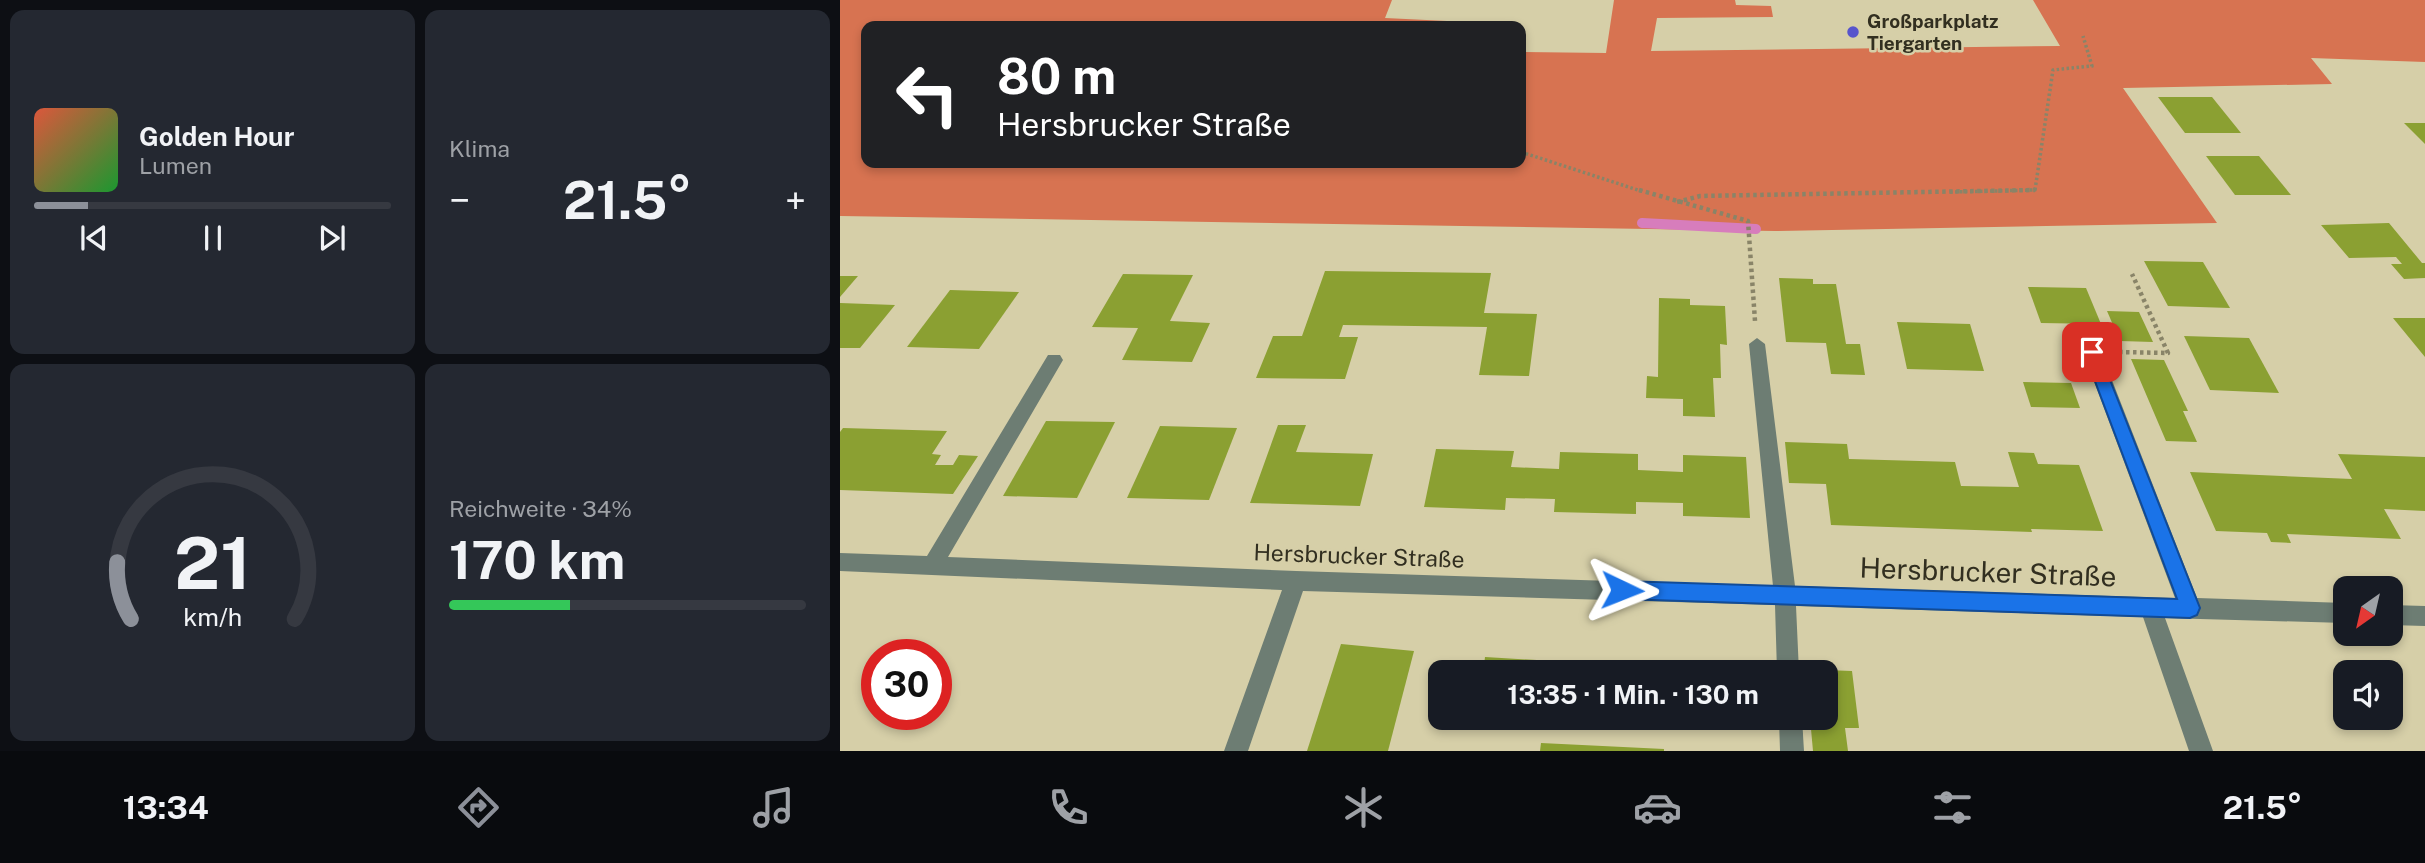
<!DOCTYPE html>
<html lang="de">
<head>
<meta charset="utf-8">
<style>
	:root { --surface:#171b24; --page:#242831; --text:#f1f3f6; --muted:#9ea1a6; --line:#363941; --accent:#8c9099 }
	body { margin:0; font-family:"Public Sans",sans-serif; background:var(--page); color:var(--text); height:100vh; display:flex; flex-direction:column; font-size:26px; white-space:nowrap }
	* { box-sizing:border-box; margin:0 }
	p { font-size:23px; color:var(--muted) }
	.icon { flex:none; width:38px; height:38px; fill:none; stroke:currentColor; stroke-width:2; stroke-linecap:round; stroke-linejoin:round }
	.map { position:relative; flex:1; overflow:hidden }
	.sheet { display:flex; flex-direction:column; gap:10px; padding:10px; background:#0d0f14; width:840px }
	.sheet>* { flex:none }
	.top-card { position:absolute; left:21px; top:21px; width:665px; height:147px; border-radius:14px; box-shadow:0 4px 10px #0003; background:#202124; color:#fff; overflow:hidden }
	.needle { width:46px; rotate:214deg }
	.tools { position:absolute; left:1493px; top:576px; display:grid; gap:14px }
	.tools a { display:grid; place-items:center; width:70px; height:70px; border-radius:14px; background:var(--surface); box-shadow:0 4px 10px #0003; font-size:35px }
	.speed { position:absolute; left:21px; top:639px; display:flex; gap:14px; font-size:35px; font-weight:700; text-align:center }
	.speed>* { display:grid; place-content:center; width:91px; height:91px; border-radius:50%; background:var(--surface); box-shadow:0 4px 10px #0003; line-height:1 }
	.speed .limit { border:10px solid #d22; background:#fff; color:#111 }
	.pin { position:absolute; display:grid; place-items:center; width:60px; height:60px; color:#fff; margin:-30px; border-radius:14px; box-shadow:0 4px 10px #0006 }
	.me { position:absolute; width:77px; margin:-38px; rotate:92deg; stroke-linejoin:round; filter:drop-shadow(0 0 5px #0008) }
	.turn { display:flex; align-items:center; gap:24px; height:147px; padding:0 21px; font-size:32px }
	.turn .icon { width:91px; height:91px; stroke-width:2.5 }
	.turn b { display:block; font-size:49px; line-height:60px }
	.big { font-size:52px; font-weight:700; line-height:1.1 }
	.sheet .tile { flex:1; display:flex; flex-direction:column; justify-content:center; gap:10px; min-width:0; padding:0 24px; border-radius:14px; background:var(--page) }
	.sheet .dial { align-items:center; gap:0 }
	.dial svg { height:182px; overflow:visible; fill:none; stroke:var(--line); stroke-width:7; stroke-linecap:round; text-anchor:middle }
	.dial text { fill:var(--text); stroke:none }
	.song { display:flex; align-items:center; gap:21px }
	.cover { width:84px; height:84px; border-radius:10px; background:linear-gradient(135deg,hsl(10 70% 55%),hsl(130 70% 35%)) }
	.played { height:7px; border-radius:4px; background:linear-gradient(90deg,var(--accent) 15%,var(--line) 15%) }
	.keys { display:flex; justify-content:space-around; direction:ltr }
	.heat { display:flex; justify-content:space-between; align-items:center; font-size:38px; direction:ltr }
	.charge { height:10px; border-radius:5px; background:linear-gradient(90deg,#34c759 34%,var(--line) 0) }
	.sheet .tiles { flex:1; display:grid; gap:10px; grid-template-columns:repeat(2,1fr) }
	.trip { position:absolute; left:588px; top:660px; width:410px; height:70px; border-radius:14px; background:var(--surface); box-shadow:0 4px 10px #0003; font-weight:700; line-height:70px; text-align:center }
	.menu { display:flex; height:112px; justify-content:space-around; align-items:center; background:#090b0e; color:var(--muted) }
	.menu .icon { width:49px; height:49px }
	.menu .active { color:var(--accent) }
	.menu b { font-size:32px; color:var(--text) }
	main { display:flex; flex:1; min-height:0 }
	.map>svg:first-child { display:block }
	.forest { fill:#d77351 }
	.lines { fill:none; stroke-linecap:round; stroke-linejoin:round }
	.stream { stroke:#d77dbc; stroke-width:10 }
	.building { fill:#8ba032 }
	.path-far1 { stroke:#898468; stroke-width:3.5; stroke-dasharray:2.5 2.5; stroke-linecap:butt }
	.path { stroke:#898468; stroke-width:4.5; stroke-dasharray:3.5 3.5; stroke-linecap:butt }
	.minor { fill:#6d7d73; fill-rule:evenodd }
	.route { fill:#1a73e8; stroke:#114b97; stroke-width:2 }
	.poi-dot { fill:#5754cc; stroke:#d6cfa8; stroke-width:2.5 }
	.labels { text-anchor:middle; stroke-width:5; stroke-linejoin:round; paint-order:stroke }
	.far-poi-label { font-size:19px; font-weight:bold; fill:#322f20; stroke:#d6cfa8; text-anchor:start }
	.street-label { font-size:23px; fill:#322f20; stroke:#d6cfa8 }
	.near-street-label { font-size:28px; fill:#322f20; stroke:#d6cfa8 }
</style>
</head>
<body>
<main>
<section class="sheet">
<div class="tiles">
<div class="tile">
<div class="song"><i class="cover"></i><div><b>Golden Hour</b><p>Lumen</p></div></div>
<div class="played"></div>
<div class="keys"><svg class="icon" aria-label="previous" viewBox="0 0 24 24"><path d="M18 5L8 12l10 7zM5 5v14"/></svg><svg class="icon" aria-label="pause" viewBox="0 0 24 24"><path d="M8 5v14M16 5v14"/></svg><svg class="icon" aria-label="next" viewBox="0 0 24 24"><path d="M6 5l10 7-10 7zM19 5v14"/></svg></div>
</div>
<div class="tile"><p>Klima</p>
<div class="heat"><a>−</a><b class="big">21.5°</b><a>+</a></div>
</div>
<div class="tile dial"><svg viewBox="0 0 100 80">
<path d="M14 69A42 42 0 1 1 86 69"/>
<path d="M14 69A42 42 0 0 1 8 44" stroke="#8c9099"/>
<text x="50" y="56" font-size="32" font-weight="700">21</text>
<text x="50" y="72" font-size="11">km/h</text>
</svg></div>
<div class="tile"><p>Reichweite · 34%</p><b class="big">170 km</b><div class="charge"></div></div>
</div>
</section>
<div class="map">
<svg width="1585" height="751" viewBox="0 0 1585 751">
	<rect width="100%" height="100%" fill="#d6cfa8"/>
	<polygon class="forest" points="0,0 552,0 545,18 607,21 605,26 26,26 26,163 681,163 681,52 766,53 774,0 895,0 896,5 931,6 933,17 817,18 811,51 1220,46 1193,0 1585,0 1585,62 1471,58 1492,84 1283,88 1377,223 935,231 0,216"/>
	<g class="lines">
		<polyline class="stream" points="802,223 916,229"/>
	</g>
	<g class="building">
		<polygon points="1318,97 1372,97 1401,133 1345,133"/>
		<polygon points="1564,123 1585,123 1585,144"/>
		<polygon points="1366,156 1419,156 1451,195 1395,195"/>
		<polygon points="1549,223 1582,263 1585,263 1585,278 1564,279 1551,264 1562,264 1556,257 1509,258 1481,225"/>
		<polygon points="1304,261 1363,262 1390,308 1328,306"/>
		<polygon points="485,271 651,273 644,313 697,314 689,376 639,375 647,327 503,325 499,337 518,337 505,379 416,378 433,336 462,336"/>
		<polygon points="283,274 353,275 330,321 370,323 352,362 282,360 298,328 252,327"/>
		<polygon points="0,276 18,276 0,297"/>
		<polygon points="939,278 973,279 973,284 996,284 1006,344 1020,344 1025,375 991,374 986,343 946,342"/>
		<polygon points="1188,287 1246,288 1261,324 1201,323"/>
		<polygon points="110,290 179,292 139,349 67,347"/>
		<polygon points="819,298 850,299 850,305 885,306 887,345 880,344 881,378 873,378 875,417 843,416 843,399 806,398 807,376 818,377"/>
		<polygon points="0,303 55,305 20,348 0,348"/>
		<polygon points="1267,311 1299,312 1313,342 1280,341"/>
		<polygon points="1553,318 1585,318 1585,357"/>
		<polygon points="1057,322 1130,324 1144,371 1067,369"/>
		<polygon points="1344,336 1409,338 1439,393 1370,390"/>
		<polygon points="1291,359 1324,360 1348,411 1343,411 1357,442 1326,441"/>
		<polygon points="1183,382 1231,383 1240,408 1191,407"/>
		<polygon points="206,421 275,422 237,498 163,496"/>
		<polygon points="438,425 466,425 456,452 533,454 520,506 410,503"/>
		<polygon points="320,426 397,428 369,500 287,498"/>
		<polygon points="3,428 107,431 92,454 101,455 95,465 113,465 119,455 138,456 113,494 0,490 0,432"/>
		<polygon points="945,442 1007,444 1009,459 1115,462 1121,486 1179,487 1168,452 1194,453 1198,464 1239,465 1263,531 1191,529 1192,532 991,525 986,484 949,483"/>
		<polygon points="596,449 674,451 671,467 719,469 720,452 798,454 798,470 843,472 843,455 906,457 910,518 843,516 843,503 796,502 796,514 714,512 715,499 666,498 665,510 584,507"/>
		<polygon points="1498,454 1585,457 1585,511 1544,509 1561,539 1447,534 1451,543 1431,542 1427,533 1376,531 1350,472 1512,479"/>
		<polygon points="501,644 574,651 548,751 467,751"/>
		<polygon points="645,657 714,661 712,672 643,672"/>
		<polygon points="985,670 1012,671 1019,728 1005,728 1008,751 973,751 970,718 985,718"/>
		<polygon points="701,743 824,749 824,751 700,751"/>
	</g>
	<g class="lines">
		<g class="path-far1">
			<polyline points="681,152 804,192"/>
			<polyline points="1110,192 1195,190 1213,70 1252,66 1243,36"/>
		</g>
		<g class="path">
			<polyline points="799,190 908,221 915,321"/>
			<polyline points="837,202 860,196 1195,190"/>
			<polyline points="1279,352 1328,353 1292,274"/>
		</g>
		<g class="minor">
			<polygon points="917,338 925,344 955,586 1335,598 1243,352 1246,347 1258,347 1261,352 1357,598 1505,603 1505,623 1325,618 1373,751 1349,751 1303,617 956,606 959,672 937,672 935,605 463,591 408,751 384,751 442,590 0,571 0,553 87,556 208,355 220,355 223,360 108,557 456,571 933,586 909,344"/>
			<polygon points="1550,605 1585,606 1585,626 1550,625"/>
			<polygon points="939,718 962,718 964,751 940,751"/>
		</g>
	</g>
	<polygon class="route" points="1252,346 1259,352 1360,608 1357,615 1350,618 782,599 775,596 772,590 775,584 782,581 1337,599 1244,352"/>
	<circle class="poi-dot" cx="1013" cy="32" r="7"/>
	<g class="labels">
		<g class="far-poi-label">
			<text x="1027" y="28">Großparkplatz<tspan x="1027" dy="22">Tiergarten</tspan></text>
		</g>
		<g class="street-label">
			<text transform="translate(519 556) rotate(2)" y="8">Hersbrucker Straße</text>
		</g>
		<g class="near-street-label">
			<text transform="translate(1148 572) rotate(2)" y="10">Hersbrucker Straße</text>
		</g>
	</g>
</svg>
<div class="tools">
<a><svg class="needle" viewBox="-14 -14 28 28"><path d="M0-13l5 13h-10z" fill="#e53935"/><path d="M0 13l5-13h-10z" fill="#9ea1a6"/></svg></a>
<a><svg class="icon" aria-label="sound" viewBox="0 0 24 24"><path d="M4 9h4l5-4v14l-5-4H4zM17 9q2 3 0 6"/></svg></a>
</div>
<div class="speed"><div class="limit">30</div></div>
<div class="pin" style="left:1252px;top:352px;background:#d93025"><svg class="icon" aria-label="arrive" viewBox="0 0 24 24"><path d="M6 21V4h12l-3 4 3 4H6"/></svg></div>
<svg class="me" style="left:782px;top:590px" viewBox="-20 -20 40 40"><path d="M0-17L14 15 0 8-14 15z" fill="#1a73e8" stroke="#fff" stroke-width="4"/></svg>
<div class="trip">13:35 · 1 Min. · 130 m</div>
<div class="top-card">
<div class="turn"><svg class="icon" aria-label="left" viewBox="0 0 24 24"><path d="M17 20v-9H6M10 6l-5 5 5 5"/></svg><div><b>80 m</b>Hersbrucker Straße</div></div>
</div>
</div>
</main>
<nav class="menu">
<b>13:34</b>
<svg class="icon active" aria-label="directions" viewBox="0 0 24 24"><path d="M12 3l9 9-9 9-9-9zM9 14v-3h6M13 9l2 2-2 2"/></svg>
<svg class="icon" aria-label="music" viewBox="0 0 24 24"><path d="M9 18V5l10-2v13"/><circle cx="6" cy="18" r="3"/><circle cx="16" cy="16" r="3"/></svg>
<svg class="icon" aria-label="phone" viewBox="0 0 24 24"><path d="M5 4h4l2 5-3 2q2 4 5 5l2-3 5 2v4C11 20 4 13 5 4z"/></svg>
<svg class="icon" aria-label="climate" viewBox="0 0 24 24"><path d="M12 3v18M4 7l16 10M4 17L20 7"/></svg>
<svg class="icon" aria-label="car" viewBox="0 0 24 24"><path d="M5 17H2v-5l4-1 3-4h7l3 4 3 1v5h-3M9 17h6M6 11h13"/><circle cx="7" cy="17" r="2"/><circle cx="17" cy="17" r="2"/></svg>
<svg class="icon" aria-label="filters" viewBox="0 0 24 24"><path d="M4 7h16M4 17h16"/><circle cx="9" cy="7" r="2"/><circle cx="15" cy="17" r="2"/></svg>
<b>21.5°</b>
</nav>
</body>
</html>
